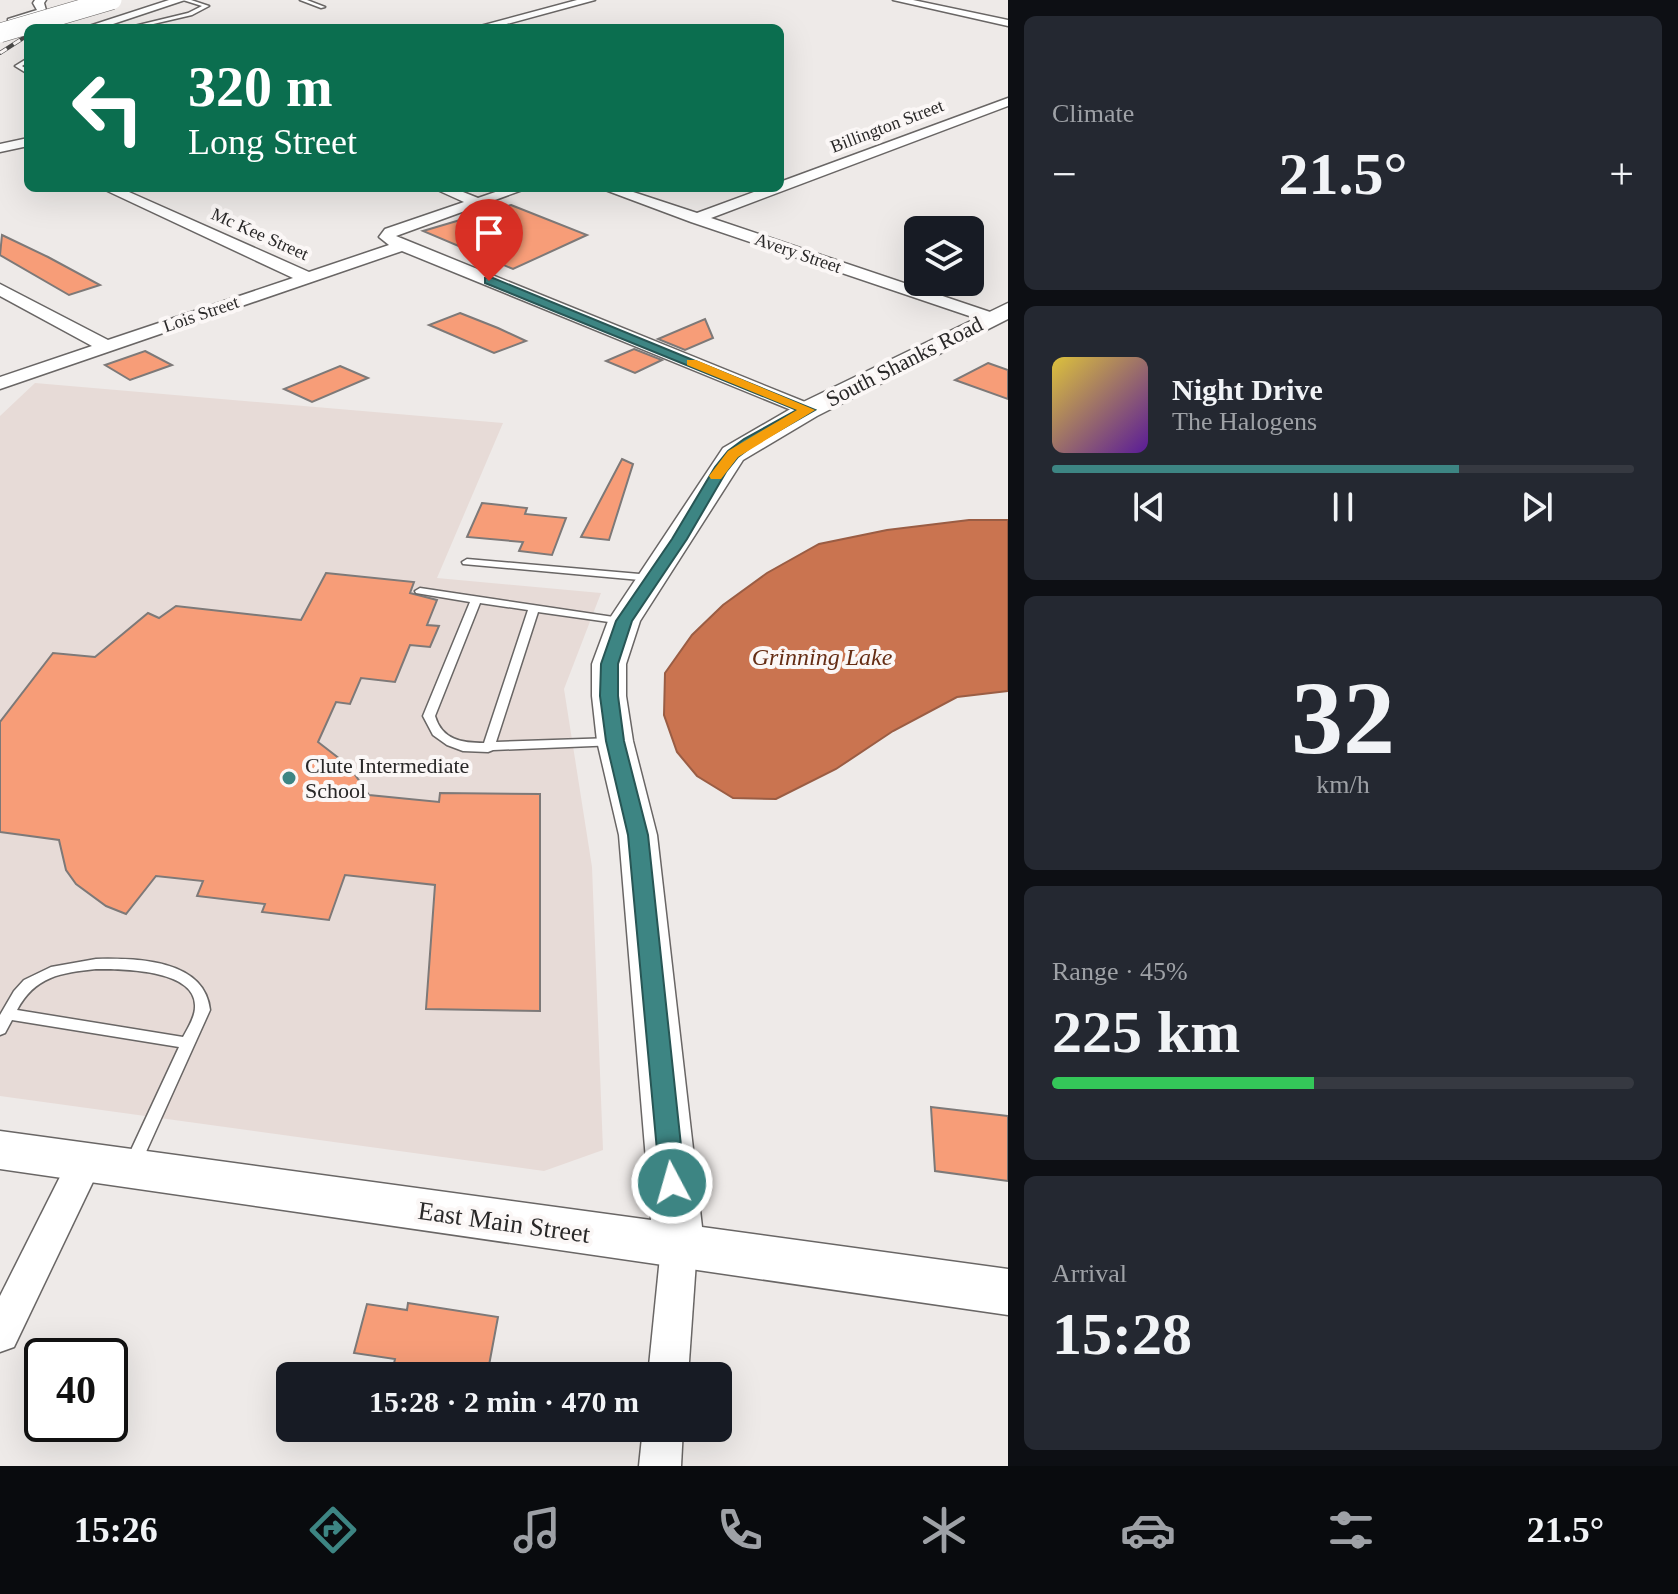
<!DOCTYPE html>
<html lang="en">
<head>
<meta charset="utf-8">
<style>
	:root { --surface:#171b24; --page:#242831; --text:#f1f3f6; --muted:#9ea1a6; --line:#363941; --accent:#3d8583 }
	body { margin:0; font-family:Georgia,serif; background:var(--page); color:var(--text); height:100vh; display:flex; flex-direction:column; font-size:30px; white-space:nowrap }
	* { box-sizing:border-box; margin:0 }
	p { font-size:26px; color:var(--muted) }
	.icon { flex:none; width:44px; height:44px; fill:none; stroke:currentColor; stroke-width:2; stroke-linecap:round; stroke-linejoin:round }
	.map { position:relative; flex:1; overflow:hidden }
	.details { display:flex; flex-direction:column; gap:16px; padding:16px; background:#0d0f14; width:670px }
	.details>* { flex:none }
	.guide { position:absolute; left:24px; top:24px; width:760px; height:168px; border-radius:12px; box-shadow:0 8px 32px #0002; background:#0b6e4f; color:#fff; overflow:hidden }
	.buttons { position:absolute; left:904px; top:216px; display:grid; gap:16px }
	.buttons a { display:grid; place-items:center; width:80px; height:80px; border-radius:12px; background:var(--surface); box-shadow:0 8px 32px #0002; font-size:40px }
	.speed { position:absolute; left:24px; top:1338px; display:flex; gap:16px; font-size:40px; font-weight:700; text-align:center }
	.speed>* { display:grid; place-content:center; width:104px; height:104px; border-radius:50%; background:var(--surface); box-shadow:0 8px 32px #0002; line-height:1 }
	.speed .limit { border:4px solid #111; border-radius:12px; background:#fff; color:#111 }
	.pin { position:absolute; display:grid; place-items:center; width:68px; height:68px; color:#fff; margin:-82px -34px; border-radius:50% 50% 50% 0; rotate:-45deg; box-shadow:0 0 8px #0007 }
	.pin .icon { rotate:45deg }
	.me { position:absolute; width:88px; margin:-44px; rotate:354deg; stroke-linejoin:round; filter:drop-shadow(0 0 6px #0008) }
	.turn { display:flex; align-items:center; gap:28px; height:168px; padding:0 32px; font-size:36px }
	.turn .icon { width:104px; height:104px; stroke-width:2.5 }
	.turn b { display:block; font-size:56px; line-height:68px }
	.big { font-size:60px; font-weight:700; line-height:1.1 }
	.details .widget { flex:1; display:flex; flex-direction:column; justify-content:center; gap:12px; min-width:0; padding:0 28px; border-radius:12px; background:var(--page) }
	.details .dial { align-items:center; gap:0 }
	.dial b { font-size:104px; line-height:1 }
	.song { display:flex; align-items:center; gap:24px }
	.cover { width:96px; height:96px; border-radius:12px; background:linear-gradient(135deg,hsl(50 70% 55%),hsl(270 70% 35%)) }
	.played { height:8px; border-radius:4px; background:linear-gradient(90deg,var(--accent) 70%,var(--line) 70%) }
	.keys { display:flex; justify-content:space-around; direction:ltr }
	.heat { display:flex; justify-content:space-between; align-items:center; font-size:44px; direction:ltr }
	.charge { height:12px; border-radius:6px; background:linear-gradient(90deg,#34c759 45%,var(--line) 0) }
	.trip { position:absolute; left:276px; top:1362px; width:456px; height:80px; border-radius:12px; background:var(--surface); box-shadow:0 8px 32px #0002; font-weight:700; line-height:80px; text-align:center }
	.tab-bar { display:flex; height:128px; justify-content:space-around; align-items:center; background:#090b0e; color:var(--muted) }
	.tab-bar .icon { width:56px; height:56px }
	.tab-bar .on { color:var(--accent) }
	.tab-bar b { font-size:36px; color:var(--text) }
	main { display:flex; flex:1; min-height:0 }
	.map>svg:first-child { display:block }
	.built { fill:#e7dbd7 }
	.water { fill:#ca7450; stroke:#9a5d44; stroke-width:2 }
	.building { fill:#f79d78; stroke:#7d7978; stroke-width:2 }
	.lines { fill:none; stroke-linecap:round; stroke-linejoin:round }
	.lane-casing { stroke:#696665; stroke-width:3 }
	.street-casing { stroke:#696665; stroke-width:3 }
	.secondary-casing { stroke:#696665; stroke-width:3 }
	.lane { fill:#fff; fill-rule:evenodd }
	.street { fill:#fff; fill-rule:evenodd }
	.secondary { fill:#fff; fill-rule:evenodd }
	.rail-casing { stroke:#4a4948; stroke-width:4 }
	.rail { stroke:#fbf7f6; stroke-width:3; stroke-dasharray:8; stroke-linecap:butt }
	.primary-bridge-casing { stroke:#696665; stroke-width:20; stroke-linecap:butt }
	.primary-bridge { stroke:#fff; stroke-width:19 }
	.route { fill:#3d8583; stroke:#285655; stroke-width:2 }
	.slow { fill:#f59e0b }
	.poi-dot { fill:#3d8583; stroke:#fbf7f6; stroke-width:3 }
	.labels { text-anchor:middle; stroke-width:8; stroke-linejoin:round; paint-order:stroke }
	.far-street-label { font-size:18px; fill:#292828; stroke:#fbf7f6 }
	.street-label { font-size:22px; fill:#292828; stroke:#fbf7f6 }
	.poi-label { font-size:22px; fill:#292828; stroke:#fbf7f6; text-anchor:start }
	.water-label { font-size:24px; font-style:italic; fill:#652d14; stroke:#fbf7f6 }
	.near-street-label { font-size:26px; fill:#292828; stroke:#fbf7f6 }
</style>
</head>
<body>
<main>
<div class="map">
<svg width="1008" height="1466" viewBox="0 0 1008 1466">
	<rect width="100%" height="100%" fill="#eeeae8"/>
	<polygon class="built" points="35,383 503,423 437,578 601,593 564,689 592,867 603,1150 544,1171 0,1096 0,416"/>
	<polygon class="water" points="969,520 1008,520 1008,691 957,697 893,731 836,769 776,799 733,798 697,776 677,752 664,715 665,673 692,635 723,605 767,573 819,544 887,530"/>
	<g class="building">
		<polygon points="511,205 587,235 513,269 423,231"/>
		<polygon points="2,235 48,257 100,285 69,295 0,255"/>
		<polygon points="460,313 498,328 526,341 494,353 429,325"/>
		<polygon points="705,319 713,338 685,350 658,339"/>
		<polygon points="634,349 662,360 635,373 606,361"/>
		<polygon points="145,351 172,365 130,380 105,365"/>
		<polygon points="988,363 1008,370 1008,399 955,380"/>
		<polygon points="340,366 368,378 312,402 284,389"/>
		<polygon points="622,459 633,464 609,540 581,537"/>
		<polygon points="482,503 527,508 525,514 566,518 552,555 519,551 523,542 467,537"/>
		<polygon points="326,573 414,582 410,593 437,600 427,625 439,626 430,647 410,645 395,682 361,678 350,704 336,702 318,742 349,766 369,795 439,802 440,793 540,794 540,1011 426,1009 435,885 345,875 329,920 262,912 265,904 197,896 203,881 156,876 126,914 106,906 76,884 66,870 59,840 0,832 0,722 53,653 95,657 148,613 159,618 176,606 301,620"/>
		<polygon points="931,1107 1008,1116 1008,1181 935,1171"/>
		<polygon points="408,1303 498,1317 487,1376 391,1376 395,1359 354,1353 367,1304 407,1310"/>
	</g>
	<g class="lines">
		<g class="lane-casing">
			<g id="lane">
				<polygon points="183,0 191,0 209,6 192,15 136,28 126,28 188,13 202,6"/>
				<polygon points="300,0 307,0 325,7 321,8"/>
				<polygon points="28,58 28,62 22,66 28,70 28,74 15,66"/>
				<polygon points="467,559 651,575 656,578 651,581 463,564 462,562"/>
				<path d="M420,588l207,31 1,2 -1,2 -4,1 -85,-12 -42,130 117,-4 4,1 2,3 -2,3 -124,5 -5,2 -25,-1 -16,-6 -14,-10 -10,-19 47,-114 -54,-9 -1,-2zM480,603l48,7 -44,133c-22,0 -42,-3 -49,-27z"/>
				<path d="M96,959c39,-1 109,0 114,51l-69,153 -2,5 -6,2 -6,-2 -2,-5 54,-116 -167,-27 -7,13 -5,2v-20l14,-24 10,-11 27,-13zM96,969c25,0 101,0 99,38 0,10 -7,21 -12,30l-166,-27c18,-34 44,-37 79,-41z"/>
			</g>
		</g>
		<g class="street-casing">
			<g id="street">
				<polygon points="35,0 46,0 44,3 47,14 8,23 8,19 37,10 33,3"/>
				<polygon points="169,0 185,0 101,28 83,28"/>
				<polygon points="577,0 595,0 492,28 473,28"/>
				<polygon points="893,0 913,0 1008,20 1008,26"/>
				<polygon points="1008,98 1008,106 711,218 996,314 999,318 990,323 691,222 600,188 621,188 697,213 765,188 780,188 780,182"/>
				<polygon points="28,138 28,146 0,152 0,144"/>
				<polygon points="101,188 120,188 309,272 389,245 379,237 385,229 464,202 433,188 453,188 478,198 507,188 528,188 396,236 815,406 818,410 808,416 801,414 402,251 0,389 0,377 92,346 0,296 0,284 108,340 293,278"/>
				<polygon points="84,1149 96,1153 102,1163 14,1347 0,1352 0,1296 72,1153"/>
				<polygon points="679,1231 692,1236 697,1247 688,1376 648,1376 661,1247 666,1236"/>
				<polygon points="643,1428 683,1428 681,1466 639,1466"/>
			</g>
		</g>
		<g class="secondary-casing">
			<polygon id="secondary" points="1008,303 1008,319 817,416 743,460 640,621 626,664 626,696 633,741 657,835 702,1227 1008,1269 1008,1315 0,1169 0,1131 651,1220 619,835 597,741 592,696 592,664 608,621 723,448 799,404"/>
		</g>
		<use href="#lane" class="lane"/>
		<use href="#street" class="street"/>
		<use href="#secondary" class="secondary"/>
		<g class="rail-casing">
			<g id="rail">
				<polyline points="39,28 82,0"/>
				<polyline points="0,53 28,35"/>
			</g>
		</g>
		<use href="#rail" class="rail"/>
		<g class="primary-bridge-casing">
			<polyline id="primary-bridge" points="0,33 112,0"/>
		</g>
		<use href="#primary-bridge" class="primary-bridge"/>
	</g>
	<polygon class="route" points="485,278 493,278 815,410 754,445 738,457 726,472 687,539 632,621 618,664 618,696 624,741 648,835 685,1183 681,1191 672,1194 664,1191 660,1183 628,835 606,741 600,696 601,664 616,621 672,539 715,467 728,451 744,439 797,410 485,283"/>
	<polygon class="slow" points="687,360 696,360 815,410 738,457 721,479 711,479 709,476 728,451 797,410 687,365"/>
	<circle class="poi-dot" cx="289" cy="778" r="8"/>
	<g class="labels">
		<g class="far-street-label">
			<text transform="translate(887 126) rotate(-21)" y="6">Billington Street</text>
			<text transform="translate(260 234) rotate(24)" y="6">Mc Kee Street</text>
			<text transform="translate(798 253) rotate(19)" y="6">Avery Street</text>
			<text transform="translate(201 314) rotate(-19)" y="6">Lois Street</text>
		</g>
		<g class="street-label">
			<text transform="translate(904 361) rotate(-27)" y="8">South Shanks Road</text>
		</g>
		<g class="poi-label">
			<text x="305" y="773">Clute Intermediate<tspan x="305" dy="25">School</tspan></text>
		</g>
		<g class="water-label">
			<text x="822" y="665">Grinning Lake</text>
		</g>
		<g class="near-street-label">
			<text transform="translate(504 1222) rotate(8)" y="9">East Main Street</text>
		</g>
	</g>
</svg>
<div class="buttons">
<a><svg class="icon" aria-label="layers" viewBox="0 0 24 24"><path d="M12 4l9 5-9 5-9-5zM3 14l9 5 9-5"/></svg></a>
</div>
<div class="speed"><div class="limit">40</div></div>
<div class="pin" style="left:489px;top:281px;background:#d93025"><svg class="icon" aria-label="arrive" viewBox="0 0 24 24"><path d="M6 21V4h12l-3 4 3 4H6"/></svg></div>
<svg class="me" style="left:672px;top:1183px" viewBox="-20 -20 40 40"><circle r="17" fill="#3d8583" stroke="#fff" stroke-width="3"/><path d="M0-11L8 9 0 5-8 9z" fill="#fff"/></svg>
<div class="trip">15:28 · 2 min · 470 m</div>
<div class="guide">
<div class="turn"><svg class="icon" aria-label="left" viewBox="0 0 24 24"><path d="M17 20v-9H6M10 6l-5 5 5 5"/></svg><div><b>320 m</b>Long Street</div></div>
</div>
</div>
<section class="details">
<div class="widget"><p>Climate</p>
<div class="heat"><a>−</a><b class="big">21.5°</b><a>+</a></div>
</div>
<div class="widget">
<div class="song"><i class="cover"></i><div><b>Night Drive</b><p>The Halogens</p></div></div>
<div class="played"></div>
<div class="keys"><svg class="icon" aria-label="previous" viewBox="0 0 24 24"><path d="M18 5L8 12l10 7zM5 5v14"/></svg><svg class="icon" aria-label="pause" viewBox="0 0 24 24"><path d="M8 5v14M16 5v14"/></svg><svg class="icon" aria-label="next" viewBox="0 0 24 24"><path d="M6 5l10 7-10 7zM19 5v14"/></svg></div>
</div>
<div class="widget dial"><b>32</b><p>km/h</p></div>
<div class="widget"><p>Range · 45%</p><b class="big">225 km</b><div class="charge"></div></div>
<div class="widget"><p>Arrival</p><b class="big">15:28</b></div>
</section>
</main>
<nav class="tab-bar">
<b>15:26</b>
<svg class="icon on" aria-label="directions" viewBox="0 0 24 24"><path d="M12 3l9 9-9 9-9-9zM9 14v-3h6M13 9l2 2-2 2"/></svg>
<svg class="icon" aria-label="music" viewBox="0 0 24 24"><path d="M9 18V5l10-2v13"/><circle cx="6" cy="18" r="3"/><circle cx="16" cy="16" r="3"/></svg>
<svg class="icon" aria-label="phone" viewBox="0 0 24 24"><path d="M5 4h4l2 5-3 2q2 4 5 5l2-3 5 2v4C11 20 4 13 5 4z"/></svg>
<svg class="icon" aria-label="climate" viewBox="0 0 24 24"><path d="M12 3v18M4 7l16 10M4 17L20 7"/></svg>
<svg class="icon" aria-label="car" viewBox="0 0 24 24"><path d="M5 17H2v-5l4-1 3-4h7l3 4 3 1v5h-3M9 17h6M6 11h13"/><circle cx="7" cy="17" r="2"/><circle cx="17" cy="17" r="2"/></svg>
<svg class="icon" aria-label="filters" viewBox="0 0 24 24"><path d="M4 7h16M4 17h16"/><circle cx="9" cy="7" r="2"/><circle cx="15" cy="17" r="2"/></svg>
<b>21.5°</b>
</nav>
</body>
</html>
